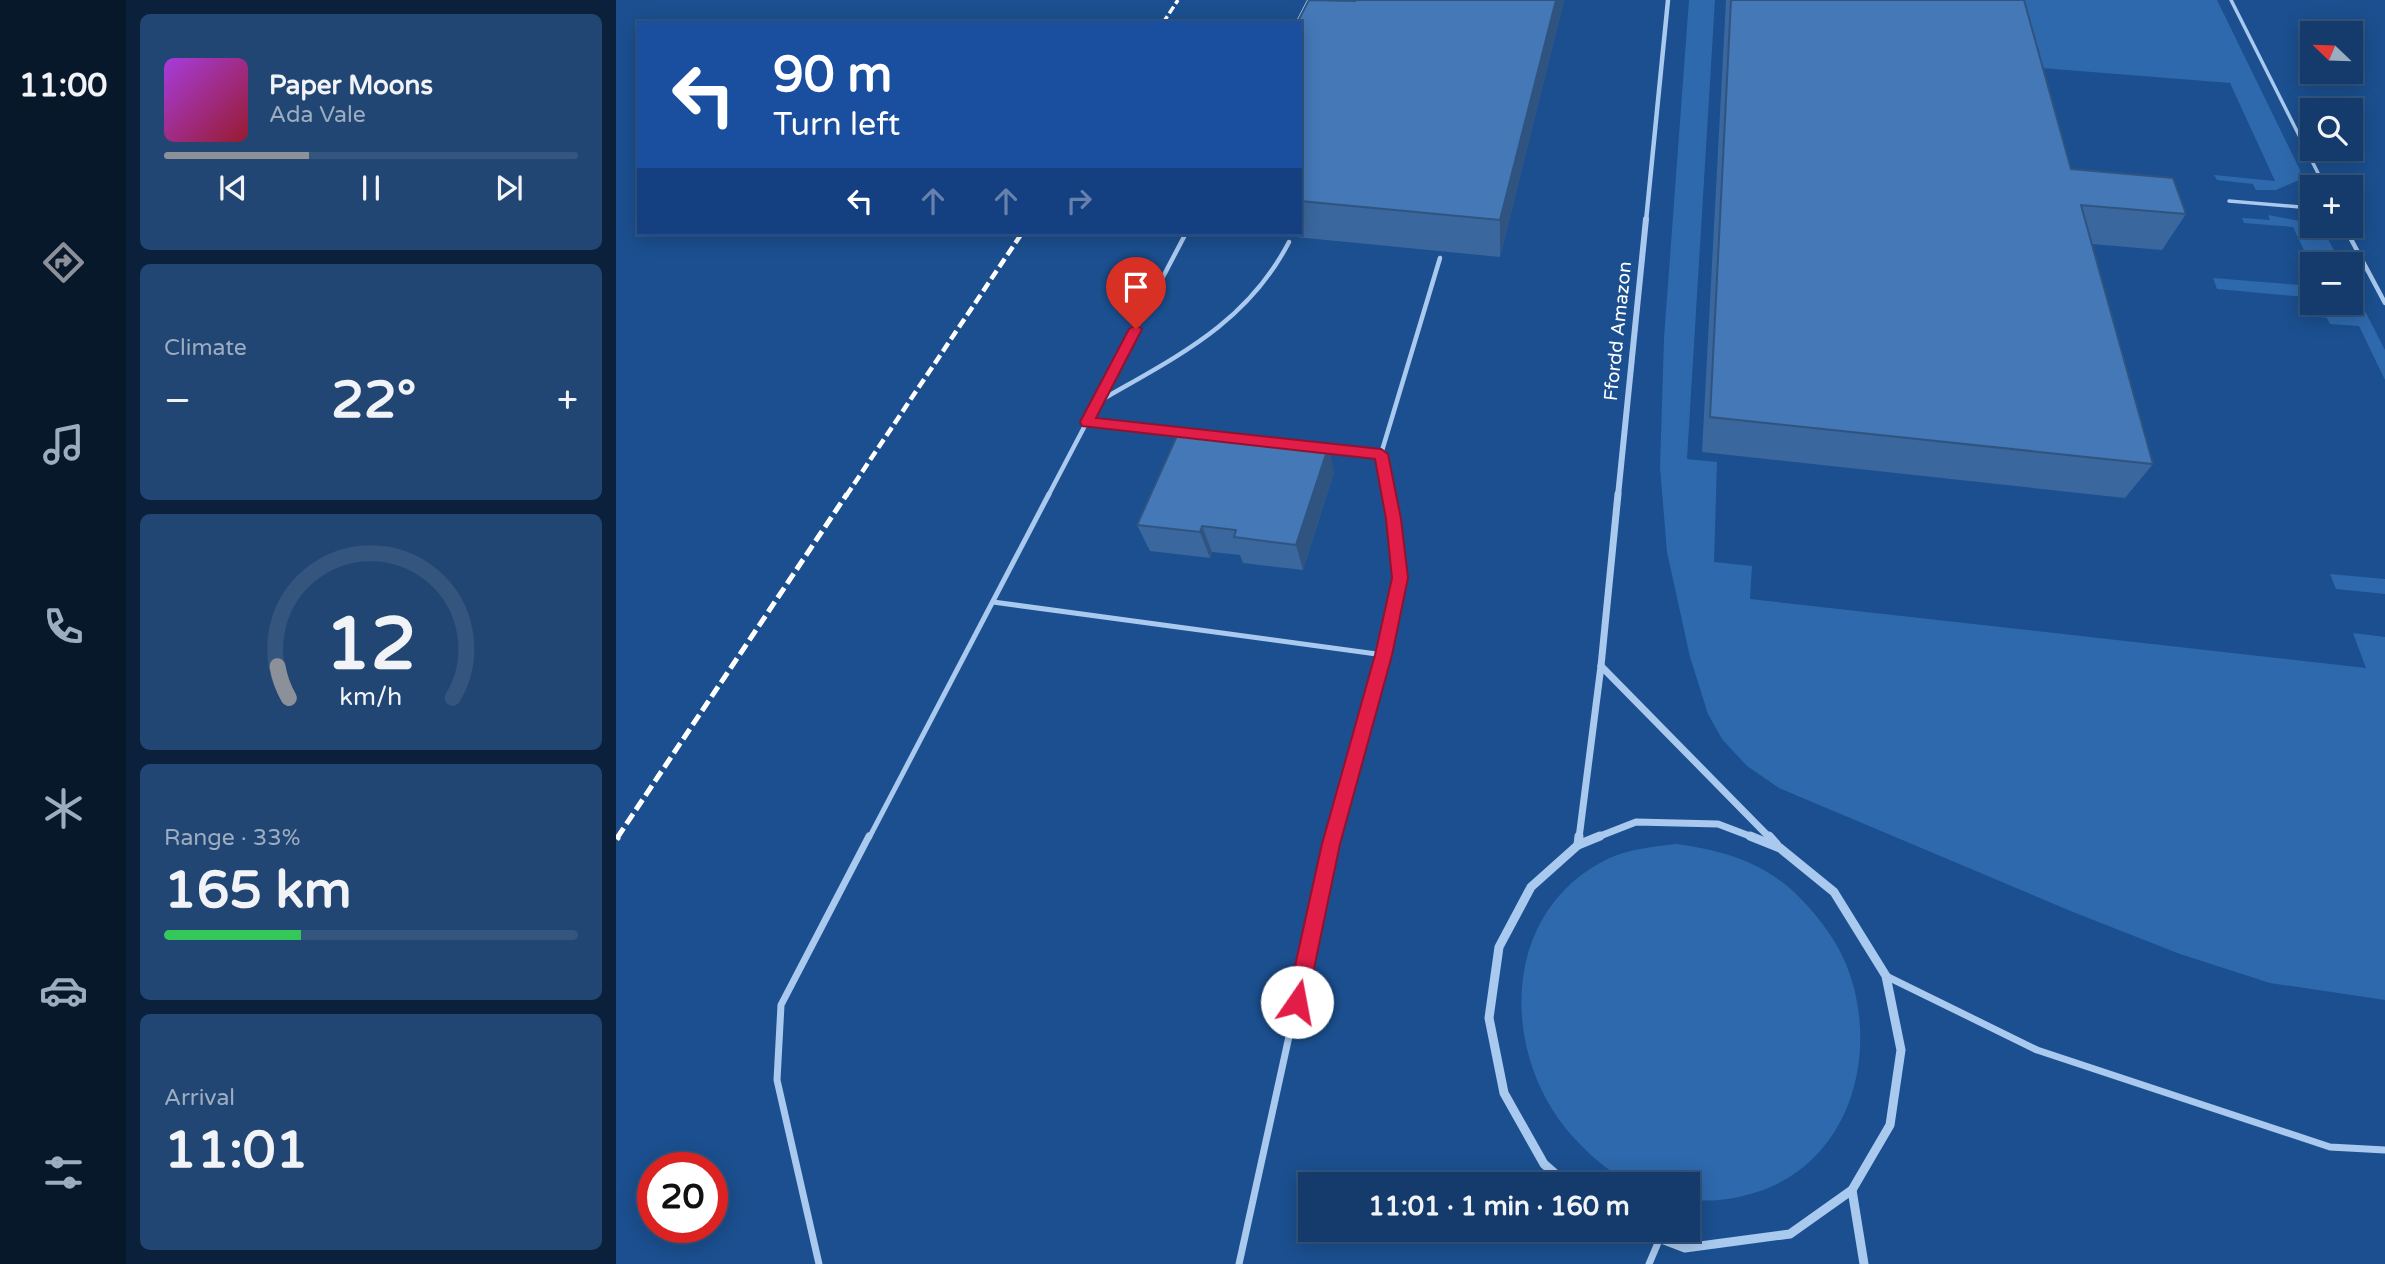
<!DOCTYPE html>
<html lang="en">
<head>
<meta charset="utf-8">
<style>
	:root { --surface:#143b6b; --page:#214673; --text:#f1f3f6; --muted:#9dadc1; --line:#33557e; --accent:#8c9099 }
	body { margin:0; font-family:"Varela Round",sans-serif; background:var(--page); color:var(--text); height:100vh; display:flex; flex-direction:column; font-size:26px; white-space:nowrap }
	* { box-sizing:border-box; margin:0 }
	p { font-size:23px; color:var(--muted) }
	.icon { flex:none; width:38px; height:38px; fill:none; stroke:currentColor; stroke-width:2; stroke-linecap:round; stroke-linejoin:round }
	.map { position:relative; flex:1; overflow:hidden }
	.side { display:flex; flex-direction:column; gap:14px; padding:14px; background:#0b203b; width:490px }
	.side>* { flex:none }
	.top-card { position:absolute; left:21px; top:21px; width:665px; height:214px; border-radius:0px; box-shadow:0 4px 18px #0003,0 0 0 2px var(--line); background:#1a4fa0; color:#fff; overflow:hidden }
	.needle { width:46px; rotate:293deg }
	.buttons { position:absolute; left:1684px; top:21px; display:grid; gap:14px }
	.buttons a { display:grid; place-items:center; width:63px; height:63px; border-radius:0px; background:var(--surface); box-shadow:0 4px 18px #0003,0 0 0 2px var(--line); font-size:35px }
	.speed { position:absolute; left:21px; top:1152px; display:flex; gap:14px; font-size:35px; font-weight:700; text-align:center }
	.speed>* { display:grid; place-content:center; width:91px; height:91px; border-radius:50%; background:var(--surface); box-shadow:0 4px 18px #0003,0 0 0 2px var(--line); line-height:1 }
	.speed .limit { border:10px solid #d22; background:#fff; color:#111 }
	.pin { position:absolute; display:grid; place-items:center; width:60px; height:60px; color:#fff; margin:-72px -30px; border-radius:50% 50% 50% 0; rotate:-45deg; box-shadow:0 0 7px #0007 }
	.pin .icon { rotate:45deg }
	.me { position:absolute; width:77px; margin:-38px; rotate:12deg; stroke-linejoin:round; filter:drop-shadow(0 0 5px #0008) }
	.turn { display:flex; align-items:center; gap:24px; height:147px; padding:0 21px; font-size:32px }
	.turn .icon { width:91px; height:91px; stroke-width:2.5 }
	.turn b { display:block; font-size:49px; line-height:60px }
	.lanes { display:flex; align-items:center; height:66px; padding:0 21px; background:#0003; justify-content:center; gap:35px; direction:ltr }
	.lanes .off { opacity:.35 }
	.big { font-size:52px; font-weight:700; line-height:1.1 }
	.side .widget { flex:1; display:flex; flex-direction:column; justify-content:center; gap:10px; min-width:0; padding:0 24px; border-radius:10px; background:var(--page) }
	.side .dial { align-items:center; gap:0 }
	.dial svg { height:182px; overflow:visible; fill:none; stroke:var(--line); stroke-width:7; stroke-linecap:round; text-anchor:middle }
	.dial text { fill:var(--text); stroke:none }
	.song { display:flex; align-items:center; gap:21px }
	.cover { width:84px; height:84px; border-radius:10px; background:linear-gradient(135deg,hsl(280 70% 55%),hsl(350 70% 35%)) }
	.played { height:7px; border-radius:4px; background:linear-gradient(90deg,var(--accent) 35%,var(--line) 35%) }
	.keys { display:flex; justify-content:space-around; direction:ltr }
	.heat { display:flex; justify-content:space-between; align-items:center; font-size:38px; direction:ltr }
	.charge { height:10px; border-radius:5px; background:linear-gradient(90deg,#34c759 33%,var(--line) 0) }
	.trip { position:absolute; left:682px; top:1172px; width:402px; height:70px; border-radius:0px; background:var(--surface); box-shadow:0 4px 18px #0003,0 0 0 2px var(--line); font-weight:700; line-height:70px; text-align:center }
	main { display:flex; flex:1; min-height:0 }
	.tabs { display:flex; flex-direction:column; width:126px; justify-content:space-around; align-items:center; background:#08182b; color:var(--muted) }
	.tabs .icon { width:49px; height:49px }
	.tabs .selected { color:var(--accent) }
	.tabs b { font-size:32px; color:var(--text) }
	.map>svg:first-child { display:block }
	.green { fill:#2e69ad }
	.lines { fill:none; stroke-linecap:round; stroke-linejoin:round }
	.service-far3 { stroke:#a9c9ee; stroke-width:3.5 }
	.service-far2 { stroke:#a9c9ee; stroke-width:4.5 }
	.service-far1 { stroke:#a9c9ee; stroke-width:5 }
	.service { stroke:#a9c9ee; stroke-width:7 }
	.minor-far3 { stroke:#a9c9ee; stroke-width:4.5 }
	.minor-far2 { stroke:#a9c9ee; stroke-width:6 }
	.minor-far1 { stroke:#a9c9ee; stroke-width:7 }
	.minor { stroke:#a9c9ee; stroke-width:9 }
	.rail-far3 { stroke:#fff; stroke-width:3.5; stroke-dasharray:8 3.5; stroke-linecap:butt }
	.rail-far2 { stroke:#fff; stroke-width:4.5; stroke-dasharray:10 4.5; stroke-linecap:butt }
	.rail-far1 { stroke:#fff; stroke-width:5; stroke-dasharray:12 5; stroke-linecap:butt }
	.rail { stroke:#fff; stroke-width:7; stroke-dasharray:16 7; stroke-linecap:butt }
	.wall { fill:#3a679d }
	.shaded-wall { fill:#305480 }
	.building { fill:#4478b7; stroke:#305480; stroke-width:2 }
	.route { fill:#e11d48; stroke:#92132f; stroke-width:2 }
	.labels { text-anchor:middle; stroke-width:6; stroke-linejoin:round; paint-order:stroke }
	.street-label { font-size:19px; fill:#fff; stroke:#1b4f8f }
</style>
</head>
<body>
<main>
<nav class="tabs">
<b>11:00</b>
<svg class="icon selected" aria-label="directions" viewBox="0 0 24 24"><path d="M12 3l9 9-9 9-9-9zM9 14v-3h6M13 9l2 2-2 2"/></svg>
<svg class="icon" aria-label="music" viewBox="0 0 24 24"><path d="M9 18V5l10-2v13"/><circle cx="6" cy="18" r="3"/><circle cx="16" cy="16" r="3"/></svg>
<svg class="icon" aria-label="phone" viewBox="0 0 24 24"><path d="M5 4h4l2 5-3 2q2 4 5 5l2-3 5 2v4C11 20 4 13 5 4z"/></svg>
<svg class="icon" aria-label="climate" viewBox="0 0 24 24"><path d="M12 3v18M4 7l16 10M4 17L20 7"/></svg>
<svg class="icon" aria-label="car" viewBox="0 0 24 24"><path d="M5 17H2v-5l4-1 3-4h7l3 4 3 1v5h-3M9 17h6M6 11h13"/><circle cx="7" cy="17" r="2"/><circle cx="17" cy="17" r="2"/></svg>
<svg class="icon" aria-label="filters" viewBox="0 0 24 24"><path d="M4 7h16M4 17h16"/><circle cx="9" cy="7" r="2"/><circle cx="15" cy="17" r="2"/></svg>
</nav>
<section class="side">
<div class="widget">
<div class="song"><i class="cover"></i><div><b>Paper Moons</b><p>Ada Vale</p></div></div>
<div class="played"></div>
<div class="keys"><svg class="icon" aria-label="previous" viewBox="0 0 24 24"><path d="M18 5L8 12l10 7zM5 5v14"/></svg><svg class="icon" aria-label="pause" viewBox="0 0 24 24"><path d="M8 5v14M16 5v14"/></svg><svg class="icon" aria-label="next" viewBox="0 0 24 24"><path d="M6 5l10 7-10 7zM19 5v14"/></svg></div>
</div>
<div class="widget"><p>Climate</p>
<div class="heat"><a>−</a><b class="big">22°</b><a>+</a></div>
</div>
<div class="widget dial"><svg viewBox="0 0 100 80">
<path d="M14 69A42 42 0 1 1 86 69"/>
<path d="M14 69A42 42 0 0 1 9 55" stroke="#8c9099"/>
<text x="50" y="56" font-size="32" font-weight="700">12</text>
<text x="50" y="72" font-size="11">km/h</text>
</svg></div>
<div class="widget"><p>Range · 33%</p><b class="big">165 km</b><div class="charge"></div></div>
<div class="widget"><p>Arrival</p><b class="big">11:01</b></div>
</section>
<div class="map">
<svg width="1769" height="1264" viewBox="0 0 1769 1264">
	<rect width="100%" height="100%" fill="#1b4f8f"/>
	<g class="green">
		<polygon points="1073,0 1099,0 1071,459 1101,462 1098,562 1136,566 1134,599 1750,668 1737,633 1769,637 1769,1000 1654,983 1564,954 1457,912 1163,788 1131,766 1106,739 1092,714 1074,657 1051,552 1044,468 1048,338"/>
		<polygon points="1384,0 1601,0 1684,170 1683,180 1660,190 1640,190 1637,184 1601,180 1598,175 1659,181 1614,83 1401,66"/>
		<polygon points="1652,215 1684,221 1711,237 1725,264 1696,264 1696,267 1677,227 1628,223 1626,218 1654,220"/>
		<polygon points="1597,278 1696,286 1696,303 1734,303 1734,282 1769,350 1769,380 1743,326 1714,324 1711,318 1697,316 1689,297 1601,289"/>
		<polygon points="1714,574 1769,579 1769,594 1720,589"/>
		<path d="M1061,844c43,6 83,17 116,47 21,20 42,46 53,73 35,86 6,198 -89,228 -22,7 -46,11 -68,7v-14c-16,0 -38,3 -53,-1 -23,-8 -44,-27 -60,-44 -74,-78 -79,-220 24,-277 24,-14 50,-16 77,-19z"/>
	</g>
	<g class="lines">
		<g class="service-far3">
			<polyline points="1615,0 1709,187"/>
			<polyline points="681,23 693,0"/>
			<polyline points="1613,201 1696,208"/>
		</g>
		<g class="service-far2">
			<polyline points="1728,226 1769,303"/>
			<path d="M482,402c77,-45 148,-77 191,-160"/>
			<polyline points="471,422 567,432"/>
			<polyline points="709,448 765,454"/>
			<polyline points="432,496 570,233"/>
			<polyline points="773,496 765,454 824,258"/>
		</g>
		<g class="service-far1">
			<polyline points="377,602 768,655"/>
			<polyline points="253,838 433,494"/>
			<polyline points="717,838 768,655 784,577 772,494"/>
		</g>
		<g class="service">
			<polyline points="1270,976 1421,1050 1714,1147 1769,1150"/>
			<polyline points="203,1264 161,1080 165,1005 253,836"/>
			<polyline points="623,1264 717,836"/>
			<polyline points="1033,1264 1044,1238"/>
		</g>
		<polyline class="minor-far3" points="1030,221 1052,0"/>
		<polyline class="minor-far2" points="1002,496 1030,219"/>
		<g class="minor-far1">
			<polyline points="985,666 1154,838"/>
			<polyline points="963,838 985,666 1002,494"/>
			<polyline points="979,838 1020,822 1102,824 1139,838"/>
		</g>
		<g class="minor">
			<polyline points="1153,836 1161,845"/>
			<polyline points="962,845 963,836"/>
			<polyline points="952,1185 928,1164 888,1093 873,1018 883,947 915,887 962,845 984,836"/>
			<polyline points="1236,1190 1248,1264"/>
			<polyline points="1022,1230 1069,1248 1174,1234 1236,1190 1274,1125 1285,1050 1270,976 1218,892 1164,848 1134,836"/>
		</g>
		<polyline class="rail-far3" points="547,23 562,0"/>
		<polyline class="rail-far2" points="230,496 406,233"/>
		<polyline class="rail-far1" points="1,838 231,494"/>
		<polyline class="rail" points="0,839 2,836"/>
	</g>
	<g class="wall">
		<polygon points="740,0 948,0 884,257 638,233 684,233 684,23"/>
		<polygon points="1110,0 1408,0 1455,169 1570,214 1546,250 1476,244 1537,464 1509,498 1086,452"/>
		<polygon points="718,472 687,570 627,563 624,555 596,552 594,558 534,551 521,525"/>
	</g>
	<g class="shaded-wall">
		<polygon points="940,0 948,0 884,257 884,220"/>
		<polygon points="713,445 718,472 687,570 680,545"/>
		<polygon points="586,526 596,552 594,558 584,532"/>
	</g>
	<g class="building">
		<polygon points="693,0 739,1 740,0 940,0 884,220 684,201 684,23 681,23"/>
		<polygon points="1115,0 1408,0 1455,169 1557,178 1570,214 1465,205 1537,464 1094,417"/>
		<polygon points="564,429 713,445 680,545 618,537 620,530 586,526 584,532 521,525"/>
	</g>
	<polygon class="route" points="520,325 526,329 480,418 765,449 772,454 785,519 792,578 776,655 724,844 691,1002 688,1009 681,1011 674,1009 671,1002 706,844 759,655 776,578 770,519 759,459 466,426 464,422 513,329"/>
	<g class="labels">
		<g class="street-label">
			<text transform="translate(1001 331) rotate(-84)" y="7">Ffordd Amazon</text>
		</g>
	</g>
</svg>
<div class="buttons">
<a><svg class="needle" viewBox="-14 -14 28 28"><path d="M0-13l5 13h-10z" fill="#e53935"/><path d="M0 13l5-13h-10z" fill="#9dadc1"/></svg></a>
<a><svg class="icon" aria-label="search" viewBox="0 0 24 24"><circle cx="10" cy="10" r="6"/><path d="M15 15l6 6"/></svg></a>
<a>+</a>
<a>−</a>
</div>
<div class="speed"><div class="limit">20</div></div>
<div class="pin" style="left:520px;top:329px;background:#d93025"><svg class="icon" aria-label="arrive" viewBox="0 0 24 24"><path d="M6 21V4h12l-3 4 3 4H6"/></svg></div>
<svg class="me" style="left:681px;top:1002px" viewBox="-20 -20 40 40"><circle r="19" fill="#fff"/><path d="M0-13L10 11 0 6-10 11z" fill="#e11d48"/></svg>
<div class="trip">11:01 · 1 min · 160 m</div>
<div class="top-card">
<div class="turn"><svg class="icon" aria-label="left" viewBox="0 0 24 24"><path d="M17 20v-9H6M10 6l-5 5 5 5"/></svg><div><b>90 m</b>Turn left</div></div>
<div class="lanes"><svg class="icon" aria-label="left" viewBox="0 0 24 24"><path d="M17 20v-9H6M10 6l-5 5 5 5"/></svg><svg class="icon off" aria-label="ahead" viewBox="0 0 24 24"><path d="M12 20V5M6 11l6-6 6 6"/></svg><svg class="icon off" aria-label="ahead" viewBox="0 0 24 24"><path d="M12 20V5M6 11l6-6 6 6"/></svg><svg class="icon off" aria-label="right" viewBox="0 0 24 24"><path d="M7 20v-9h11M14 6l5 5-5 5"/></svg></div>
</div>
</div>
</main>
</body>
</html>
